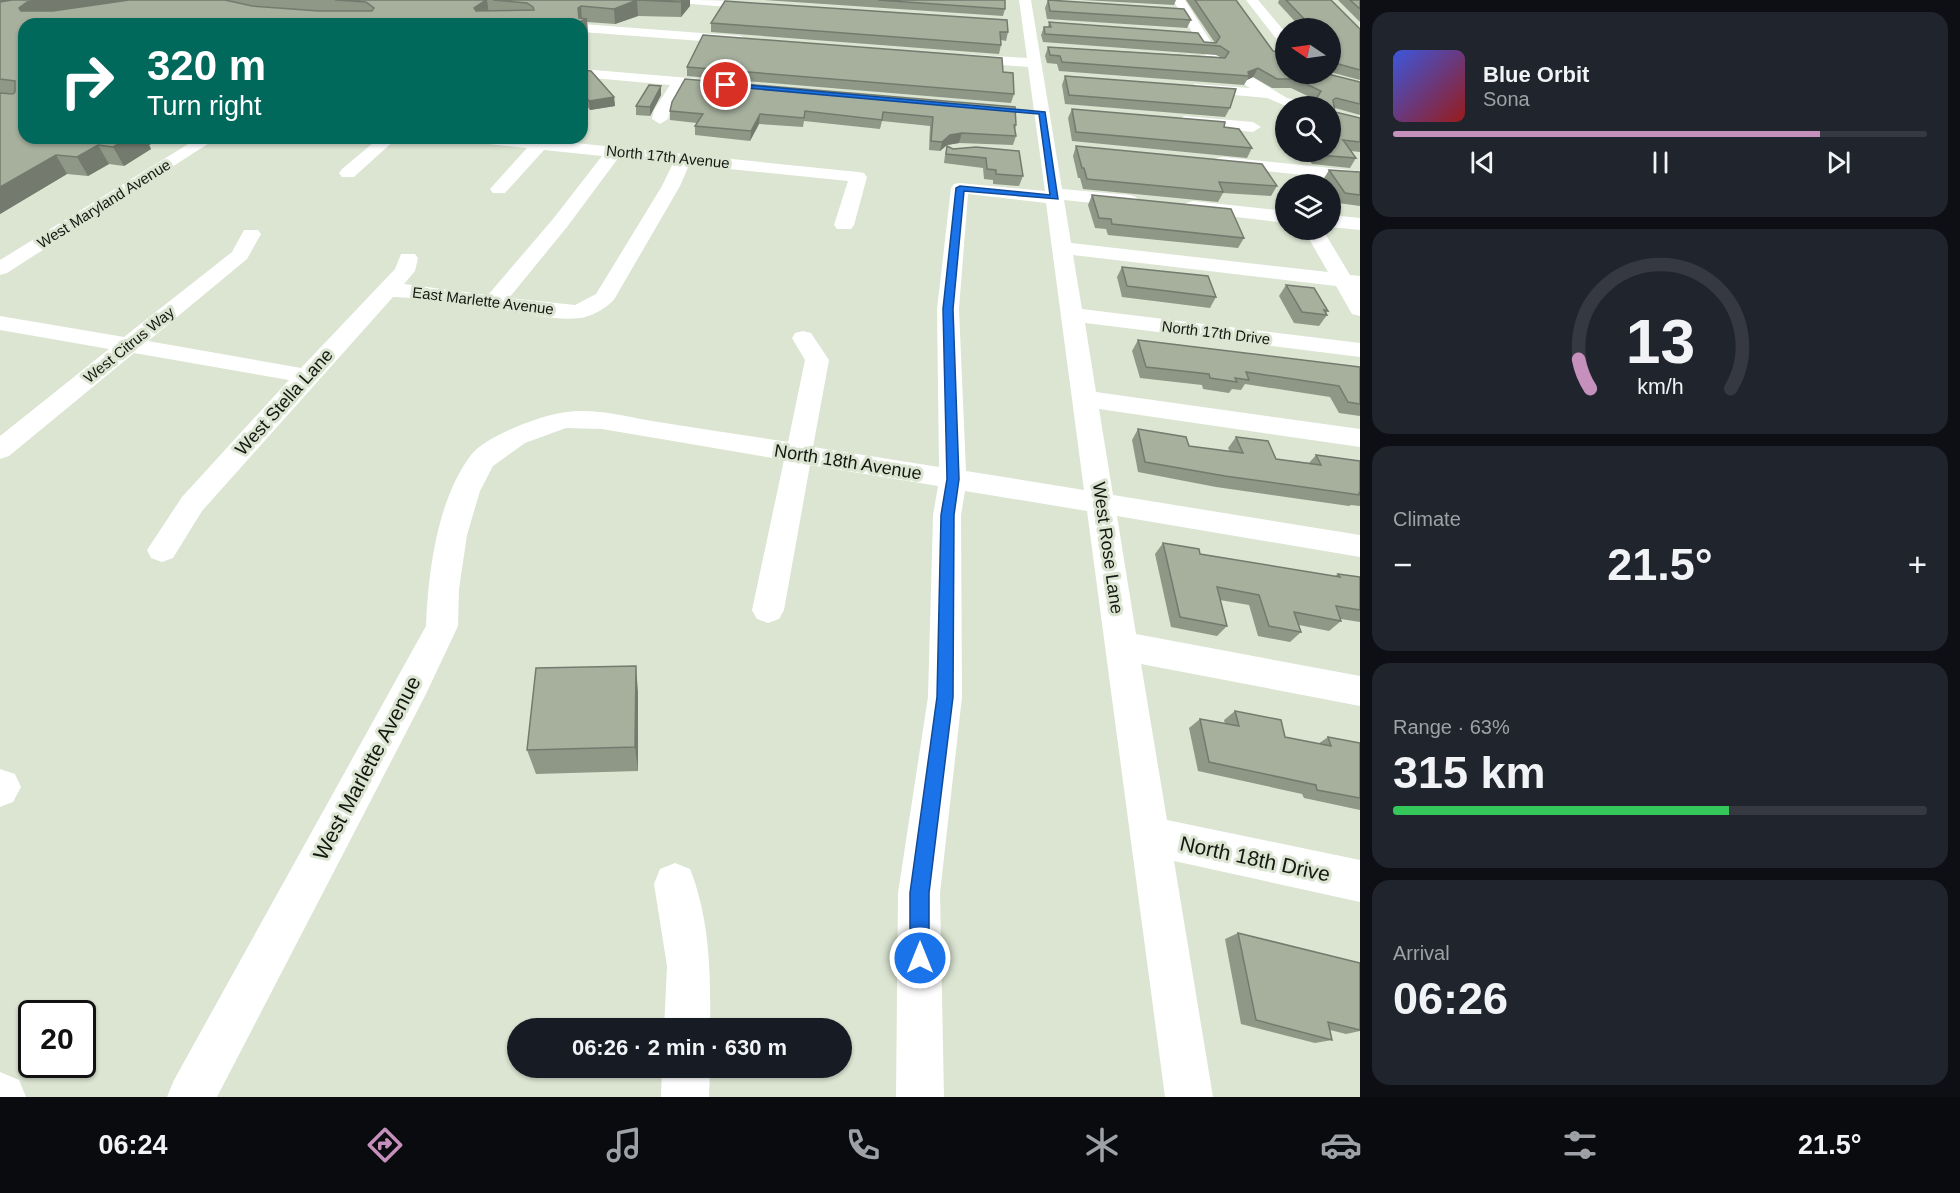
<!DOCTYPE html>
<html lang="en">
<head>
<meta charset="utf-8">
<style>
	:root { --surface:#171b24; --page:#20242c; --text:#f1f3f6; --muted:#9ea1a6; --line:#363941; --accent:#c690bc }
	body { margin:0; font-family:Arial,sans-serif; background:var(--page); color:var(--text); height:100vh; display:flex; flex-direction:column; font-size:22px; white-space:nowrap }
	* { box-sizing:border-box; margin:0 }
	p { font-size:20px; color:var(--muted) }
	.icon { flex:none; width:33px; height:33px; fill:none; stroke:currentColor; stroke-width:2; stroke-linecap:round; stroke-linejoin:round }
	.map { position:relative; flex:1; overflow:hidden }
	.sheet { display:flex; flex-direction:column; gap:12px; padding:12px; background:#0d0f14; width:600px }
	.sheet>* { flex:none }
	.guide { position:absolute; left:18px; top:18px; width:570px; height:126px; border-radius:18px; box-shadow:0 2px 4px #0004; background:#00695c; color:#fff; overflow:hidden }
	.needle { width:39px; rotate:283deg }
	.controls { position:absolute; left:1275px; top:18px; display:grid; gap:12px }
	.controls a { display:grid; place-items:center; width:66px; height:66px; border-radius:50%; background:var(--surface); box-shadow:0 2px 4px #0004; font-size:30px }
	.speed { position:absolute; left:18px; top:1000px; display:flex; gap:12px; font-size:30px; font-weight:700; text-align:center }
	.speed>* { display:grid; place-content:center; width:78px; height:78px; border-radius:50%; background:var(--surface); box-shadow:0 2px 4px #0004; line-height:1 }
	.speed .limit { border:3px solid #111; border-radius:9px; background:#fff; color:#111 }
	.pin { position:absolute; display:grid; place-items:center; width:51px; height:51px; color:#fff; margin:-26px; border:3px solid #fff; border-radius:50%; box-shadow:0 2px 6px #0007 }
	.me { position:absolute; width:66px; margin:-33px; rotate:0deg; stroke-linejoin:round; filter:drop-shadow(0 0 4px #0008) }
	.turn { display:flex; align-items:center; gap:21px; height:126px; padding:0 30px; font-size:27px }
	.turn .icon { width:78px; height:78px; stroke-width:2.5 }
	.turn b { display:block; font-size:42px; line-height:51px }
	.big { font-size:45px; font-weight:800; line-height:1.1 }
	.sheet .tile { flex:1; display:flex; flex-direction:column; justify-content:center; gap:9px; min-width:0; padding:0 21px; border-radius:18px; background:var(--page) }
	.sheet .dial { align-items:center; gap:0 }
	.dial svg { height:156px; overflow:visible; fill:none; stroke:var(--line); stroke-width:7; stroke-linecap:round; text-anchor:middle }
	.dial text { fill:var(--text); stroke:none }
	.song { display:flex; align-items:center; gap:18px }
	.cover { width:72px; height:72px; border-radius:9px; background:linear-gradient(135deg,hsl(230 70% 55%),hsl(0 70% 35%)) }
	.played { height:6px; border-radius:3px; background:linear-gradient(90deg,var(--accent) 80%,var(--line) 80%) }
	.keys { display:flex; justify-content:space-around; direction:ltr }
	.heat { display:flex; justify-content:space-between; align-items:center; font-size:33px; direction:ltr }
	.charge { height:9px; border-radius:4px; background:linear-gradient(90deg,#34c759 63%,var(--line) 0) }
	.trip { position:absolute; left:507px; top:1018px; width:345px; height:60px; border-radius:30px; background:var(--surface); box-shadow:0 2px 4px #0004; font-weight:800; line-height:60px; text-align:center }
	.menu { display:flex; height:96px; justify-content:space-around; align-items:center; background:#090b0e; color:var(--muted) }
	.menu .icon { width:42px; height:42px }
	.menu .active { color:var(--accent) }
	.menu b { font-size:27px; color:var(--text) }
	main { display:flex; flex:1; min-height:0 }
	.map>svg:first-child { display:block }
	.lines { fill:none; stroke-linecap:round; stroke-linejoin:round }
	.minor { fill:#fff; fill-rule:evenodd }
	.wall { fill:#8f9787 }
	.shaded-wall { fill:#747b6e }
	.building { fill:#a6b09d; stroke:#747b6e; stroke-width:1.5 }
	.route { fill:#1a73e8; stroke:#114b97; stroke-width:1.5 }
	.labels { text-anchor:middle; stroke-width:6; stroke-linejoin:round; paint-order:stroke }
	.far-street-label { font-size:15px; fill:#151811; stroke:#dbe5d2 }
	.street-label { font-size:18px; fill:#151811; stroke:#dbe5d2 }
	.near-street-label { font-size:21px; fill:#151811; stroke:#dbe5d2 }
</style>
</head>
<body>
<main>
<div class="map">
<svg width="1360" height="1097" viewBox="0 0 1360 1097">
	<rect width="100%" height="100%" fill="#dbe5d2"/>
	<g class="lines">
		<g class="minor">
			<path d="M674,0c18,0 86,0 97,6l-6,4 -85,-7z"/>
			<path d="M1019,0h12l31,189 68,6 6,2 3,4 -3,4 -6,2 -66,-7 7,43 257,29 -24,-42h19l27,45 10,1v40l-8,-2 -16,-28 -263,-31 9,54 278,34v14l-275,-34 11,69 264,37v18l-261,-38 14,86 247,40v22l-243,-41 19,118 224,42v30l-219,-42 26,156 193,40v42l-186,-41 39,236h-48l-78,-586 -122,-20 -4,24 1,182 -22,196 4,204h-48l2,-204 30,-196 5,-182 5,-29 -128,-21 -26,145 -5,9 -11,4 -11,-4 -5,-9 32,-150 -182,-31 -36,-1 -41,15 -32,23 -13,25 -13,44 -8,54 -1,37 -33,70 -208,401h-50l7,-17 252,-454c2,-54 11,-126 45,-171 15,-19 70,-40 95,-43 28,-4 58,4 86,9 45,7 90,14 136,21l17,-82 -13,-22 3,-5 8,-2 8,2 18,27 -16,87 126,20 -2,-158 14,-121 3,-4 6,-1 85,8 -17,-124 -65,-5 -7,-4 7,-4 64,4zM968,194l78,9 38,287 -118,-19 -7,-162z"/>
			<polygon points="1173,0 1185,0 1221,58 1287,98 1309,103 1311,106 1286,106 1267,98 1190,91 1188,88 1195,84 1250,88 1211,64"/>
			<polygon points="1246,0 1258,0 1286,33 1286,46 1281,45"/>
			<polygon points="582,24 741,36 747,40 741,44 582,32"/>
			<polygon points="582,69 725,81 732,85 725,89 684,86 670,110 668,119 660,124 652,119 654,110 670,85 582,77"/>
			<polygon points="1184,116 1253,122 1261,127 1253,132 1178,124 1176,121"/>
			<polygon points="198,138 217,138 7,273 0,275 0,260"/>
			<polygon points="379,138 397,138 354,177 342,177 339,173 342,169"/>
			<path d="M470,138h56l332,34 6,1 3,4 -13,48 -3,4h-14l-3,-4 14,-44 -159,-16 -9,21 -65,112c-6,9 -24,19 -35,20 -21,3 -44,-3 -64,-6 -41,-6 -82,-14 -123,-15l-191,214 -29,47 -11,4 -11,-4 -4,-8 35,-53 107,-117 -155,-27 -125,103 -9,3v-23l109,-87 -109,-19v-14l124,21 108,-85 12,-22h14l3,4 -14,25 -99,82 153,27 94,-99 6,-15h14l3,4 -3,13 -11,13 84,11 65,-76 49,-63 -58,-6 -39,43h-12l-3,-4 37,-41 -49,-5zM619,157l54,6 -11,23 -66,108 -21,11 -66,-7 58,-71z"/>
			<polygon points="1223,157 1360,171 1360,181 1217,166 1214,162 1217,158"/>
			<polygon points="1193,201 1286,211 1286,223 1186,211 1184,207 1186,203"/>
			<polygon points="1330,215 1360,218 1360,230 1330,227"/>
			<polygon points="0,769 15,774 21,787 13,802 0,807"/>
			<path d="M675,863l15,6c20,50 21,107 20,160h-46l3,-63 -13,-82 6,-15z"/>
			<polygon points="662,1068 710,1068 709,1097 661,1097"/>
			<polygon points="0,1072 19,1080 26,1097 0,1097"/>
		</g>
	</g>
	<g class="wall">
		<polygon points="0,0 690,0 690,6 681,17 638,16 615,24 587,22 588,35 582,37 582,24 24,24 24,138 162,138 149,145 151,149 124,166 109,164 88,176 67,174 0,214"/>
		<polygon points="764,0 1005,0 1005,9 1003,16"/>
		<polygon points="1048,0 1191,20 1187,28 1047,19 1045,8"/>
		<polygon points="1082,0 1176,0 1174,5"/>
		<polygon points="1186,0 1236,0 1286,74 1360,82 1360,115 1335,108 1335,112 1360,118 1360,152 1351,151 1356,158 1350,168 1312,164 1302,152 1330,152 1316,100 1291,88 1272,88 1253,77 1247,80 1244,85 1059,71 1057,64 1047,63 1045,56 1048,47 1220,57 1216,55 1043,42 1041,35 1044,27 1048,27 1049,22 1215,43"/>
		<polygon points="1279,0 1331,0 1360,29 1360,80 1330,72 1330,28 1301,28 1278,3"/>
		<polygon points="1338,0 1360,0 1360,22"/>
		<polygon points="711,23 1008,32 1006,41 1001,40 1001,45 999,54 711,32"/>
		<polygon points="687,67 1003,72 1014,94 1011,103 687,76"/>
		<polygon points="582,70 614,97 615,106 590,110 582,100"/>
		<polygon points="1065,76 1230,108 1225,117 1065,104 1062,85"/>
		<polygon points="685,79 1016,125 1015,130 1016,136 1013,145 959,143 947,145 940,151 929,150 930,126 882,121 880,129 804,121 803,127 759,124 750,141 695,135 695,126 697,123 670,120 670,111"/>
		<polygon points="661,86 661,95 650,116 636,115 636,106"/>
		<polygon points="1072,109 1224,127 1252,148 1247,158 1072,141 1068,118"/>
		<polygon points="947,146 953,149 976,147 1023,176 1019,186 993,184 993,180 984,179 983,168 944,163 945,155"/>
		<polygon points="1076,146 1277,186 1271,196 1223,193 1218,202 1083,189 1080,178 1078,178 1073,156"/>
		<polygon points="1329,170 1360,172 1360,206 1338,203 1330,192 1330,184 1326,184 1323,180"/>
		<polygon points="1092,195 1244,238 1238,248 1108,235 1106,229 1095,228 1088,205"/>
		<polygon points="1122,267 1216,297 1210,308 1122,297 1117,277"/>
		<polygon points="1286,285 1328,311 1326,313 1327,315 1319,326 1294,323 1279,296"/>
		<polygon points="1138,340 1360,367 1360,416 1339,413 1330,397 1245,384 1241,390 1232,389 1229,393 1203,389 1202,385 1140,378 1132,351"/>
		<polygon points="1138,429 1189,446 1230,452 1228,448 1236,437 1276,459 1309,463 1316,455 1360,461 1360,506 1351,505 1349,506 1216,487 1138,472 1132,440"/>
		<polygon points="1163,543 1200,554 1335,576 1338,574 1360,577 1360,622 1341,619 1341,621 1329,631 1299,625 1301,632 1290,642 1258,636 1249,605 1220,600 1227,626 1217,636 1171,627 1155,554"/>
		<polygon points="638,692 638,771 536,774 527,750"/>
		<polygon points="1235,711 1285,737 1318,744 1328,737 1360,743 1360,810 1304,798 1302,794 1198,771 1189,728 1200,719 1225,724 1224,720"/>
		<polygon points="1238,933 1360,963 1360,1031 1346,1034 1330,1030 1332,1040 1315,1043 1241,1024 1225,939"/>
	</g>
	<g class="shaded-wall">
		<polygon points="0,0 155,0 28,24 19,8 0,7"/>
		<polygon points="486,0 487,0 489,15 477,24 474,8"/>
		<polygon points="637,0 638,16 615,24 614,9"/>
		<polygon points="683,0 690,0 690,6 681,17 681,2"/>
		<polygon points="581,6 582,21 587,19 588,35 582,37 582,24 573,24 578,8"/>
		<polygon points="1330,63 1335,63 1330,71"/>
		<polygon points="1258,68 1253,77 1247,80 1249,76 1248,72"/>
		<polygon points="661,86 661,95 650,116 650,107"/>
		<polygon points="614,97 615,106 590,110 589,101"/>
		<polygon points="760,114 759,124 750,141 751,131"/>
		<polygon points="962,133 959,143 947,145 940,151 942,142 950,135"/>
		<polygon points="128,138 162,138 149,145 151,149 124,166 113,147"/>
		<polygon points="98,145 109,164 88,176 77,157"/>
		<polygon points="56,155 67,174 0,214 0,187"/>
		<polygon points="636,666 638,692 638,771 635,747"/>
	</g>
	<g class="building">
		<polygon points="12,0 44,0 27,2 19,8 21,11 53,11 129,0 225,0 252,6 319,11 372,11 374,8 366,2 335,0 486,0 474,8 476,11 534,10 533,7 527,3 493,0 683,0 681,2 637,0 614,9 581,6 578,8 579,18 587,19 573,24 24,24 24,138 128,138 113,147 98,145 77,157 56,155 0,187 0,93 13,94 15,92 15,81 0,79 0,2"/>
		<polygon points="878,0 1005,0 1005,9"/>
		<polygon points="1048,0 1184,9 1191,20 1050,11"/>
		<polygon points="1195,0 1236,0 1273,51 1286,52 1286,74 1328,74 1360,82 1360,104 1336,98 1333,100 1335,112 1360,118 1360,142 1343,140 1356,158 1318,155 1316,152 1330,152 1330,106 1312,106 1321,91 1296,79 1277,79 1258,68 1248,72 1249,76 1062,62 1060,56 1050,55 1048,47 1225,58 1229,52 1220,46 1045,34 1044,27 1051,27 1049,22 1198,33 1204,42 1216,43 1220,37"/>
		<polygon points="1286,0 1331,0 1360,29 1360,70 1335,63 1330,63 1330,55 1338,56 1330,48 1330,28 1313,28"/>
		<polygon points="1350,0 1360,0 1360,9"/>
		<polygon points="725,1 1007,20 1008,32 1000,32 1001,45 711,23"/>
		<polygon points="703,35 1002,58 1003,72 1013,73 1014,94 687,67"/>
		<polygon points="582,70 591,71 614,97 589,101 582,92"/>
		<polygon points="1065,76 1236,89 1230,108 1069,95"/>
		<polygon points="685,79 1015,107 1016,125 1014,125 1016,136 962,133 950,135 942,142 931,141 933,117 883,112 882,120 805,111 804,118 760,114 751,131 695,126 703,114 670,111 672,102"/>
		<polygon points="649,85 661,86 650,107 636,106"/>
		<polygon points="1072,109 1225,122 1224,127 1239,129 1252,148 1076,132"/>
		<polygon points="947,146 953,149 976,147 1019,151 1023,176 996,174 996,170 987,169 986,158 946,154"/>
		<polygon points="1076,146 1262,164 1277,186 1219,182 1223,192 1087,179 1084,168 1082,168"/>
		<polygon points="1329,170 1360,172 1360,195 1345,193"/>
		<polygon points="1092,195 1231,209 1244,238 1112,224 1111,219 1099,218"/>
		<polygon points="1122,267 1208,276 1216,297 1127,286"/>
		<polygon points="1286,285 1314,288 1328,311 1324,310 1327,315 1302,312"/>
		<polygon points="1138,340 1360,367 1360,404 1348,402 1339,386 1246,372 1249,380 1235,378 1237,382 1210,378 1209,374 1146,367"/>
		<polygon points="1138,429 1186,437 1189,446 1243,453 1236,437 1268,441 1276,459 1321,465 1316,455 1360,461 1360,493 1359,493 1360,495 1225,476 1145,462"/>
		<polygon points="1163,543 1199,549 1200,554 1340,577 1338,574 1360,577 1360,610 1336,606 1341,621 1294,612 1301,632 1269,626 1259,595 1217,587 1227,626 1180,617"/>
		<polygon points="636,666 635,747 527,750 536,668"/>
		<polygon points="1235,711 1281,720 1285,737 1331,746 1328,737 1360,743 1360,798 1317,790 1316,785 1209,762 1200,719 1239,726"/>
		<polygon points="1238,933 1360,963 1360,1030 1328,1022 1332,1040 1256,1020"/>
	</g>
	<polygon class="route" points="726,83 1045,112 1058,199 964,191 953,309 959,479 954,515 953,697 929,893 929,958 927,965 920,968 912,965 910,958 910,893 937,697 941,515 947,479 943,309 956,188 960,186 1050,195 1039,114 724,86"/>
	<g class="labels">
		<g class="far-street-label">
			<text transform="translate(668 157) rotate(6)" y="5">North 17th Avenue</text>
			<text transform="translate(104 204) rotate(-32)" y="5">West Maryland Avenue</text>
			<text transform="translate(483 301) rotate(7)" y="5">East Marlette Avenue</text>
			<text transform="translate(1216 333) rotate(7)" y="5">North 17th Drive</text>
			<text transform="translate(129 345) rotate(-39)" y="5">West Citrus Way</text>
		</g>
		<g class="street-label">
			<text transform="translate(284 402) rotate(-48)" y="6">West Stella Lane</text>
			<text transform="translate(848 462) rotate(9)" y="6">North 18th Avenue</text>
			<text transform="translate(1108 548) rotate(82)" y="6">West Rose Lane</text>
		</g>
		<g class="near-street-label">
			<text transform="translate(367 768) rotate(-62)" y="7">West Marlette Avenue</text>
			<text transform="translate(1255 859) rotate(12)" y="7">North 18th Drive</text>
		</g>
	</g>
</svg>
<div class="controls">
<a><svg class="needle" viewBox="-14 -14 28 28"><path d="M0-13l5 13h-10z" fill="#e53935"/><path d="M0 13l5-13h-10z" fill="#9ea1a6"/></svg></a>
<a><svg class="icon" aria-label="search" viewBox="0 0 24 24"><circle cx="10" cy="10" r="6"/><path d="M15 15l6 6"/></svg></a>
<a><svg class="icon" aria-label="layers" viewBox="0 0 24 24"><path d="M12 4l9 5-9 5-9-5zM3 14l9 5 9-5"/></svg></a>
</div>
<div class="speed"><div class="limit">20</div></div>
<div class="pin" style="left:726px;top:85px;background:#d93025"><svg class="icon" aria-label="arrive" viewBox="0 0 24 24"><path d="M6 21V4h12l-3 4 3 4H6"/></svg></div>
<svg class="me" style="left:920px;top:958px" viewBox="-20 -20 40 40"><circle r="17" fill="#1a73e8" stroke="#fff" stroke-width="3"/><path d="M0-11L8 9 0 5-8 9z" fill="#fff"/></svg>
<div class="trip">06:26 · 2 min · 630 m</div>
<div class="guide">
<div class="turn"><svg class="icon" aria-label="right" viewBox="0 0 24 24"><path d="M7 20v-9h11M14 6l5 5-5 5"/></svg><div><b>320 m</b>Turn right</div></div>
</div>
</div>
<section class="sheet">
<div class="tile">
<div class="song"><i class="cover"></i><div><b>Blue Orbit</b><p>Sona</p></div></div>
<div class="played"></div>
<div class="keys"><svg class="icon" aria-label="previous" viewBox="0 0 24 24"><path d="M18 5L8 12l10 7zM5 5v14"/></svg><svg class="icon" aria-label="pause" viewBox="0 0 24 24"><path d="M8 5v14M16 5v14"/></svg><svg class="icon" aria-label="next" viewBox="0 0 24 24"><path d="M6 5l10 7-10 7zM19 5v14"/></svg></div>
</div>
<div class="tile dial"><svg viewBox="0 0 100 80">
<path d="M14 69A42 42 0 1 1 86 69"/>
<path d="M14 69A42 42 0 0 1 8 54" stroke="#c690bc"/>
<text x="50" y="56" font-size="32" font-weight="700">13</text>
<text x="50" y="72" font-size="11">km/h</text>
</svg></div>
<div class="tile"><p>Climate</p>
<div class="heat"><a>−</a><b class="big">21.5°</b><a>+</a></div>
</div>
<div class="tile"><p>Range · 63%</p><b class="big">315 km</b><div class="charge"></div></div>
<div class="tile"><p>Arrival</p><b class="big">06:26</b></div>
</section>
</main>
<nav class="menu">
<b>06:24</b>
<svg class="icon active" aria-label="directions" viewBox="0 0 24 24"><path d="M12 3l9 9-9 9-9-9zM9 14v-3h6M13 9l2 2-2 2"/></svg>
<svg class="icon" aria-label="music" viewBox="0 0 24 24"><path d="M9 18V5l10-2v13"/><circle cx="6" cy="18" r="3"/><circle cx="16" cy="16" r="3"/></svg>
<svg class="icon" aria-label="phone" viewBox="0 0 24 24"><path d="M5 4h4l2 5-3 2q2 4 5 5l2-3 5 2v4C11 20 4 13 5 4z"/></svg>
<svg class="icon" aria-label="climate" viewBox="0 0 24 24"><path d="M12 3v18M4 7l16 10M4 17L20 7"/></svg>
<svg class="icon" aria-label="car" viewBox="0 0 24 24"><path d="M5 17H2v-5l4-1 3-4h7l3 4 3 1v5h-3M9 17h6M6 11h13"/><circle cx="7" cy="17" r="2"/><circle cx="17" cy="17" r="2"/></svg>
<svg class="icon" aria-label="filters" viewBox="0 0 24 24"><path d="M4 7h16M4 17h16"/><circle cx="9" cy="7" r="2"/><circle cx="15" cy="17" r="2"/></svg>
<b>21.5°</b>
</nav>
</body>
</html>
